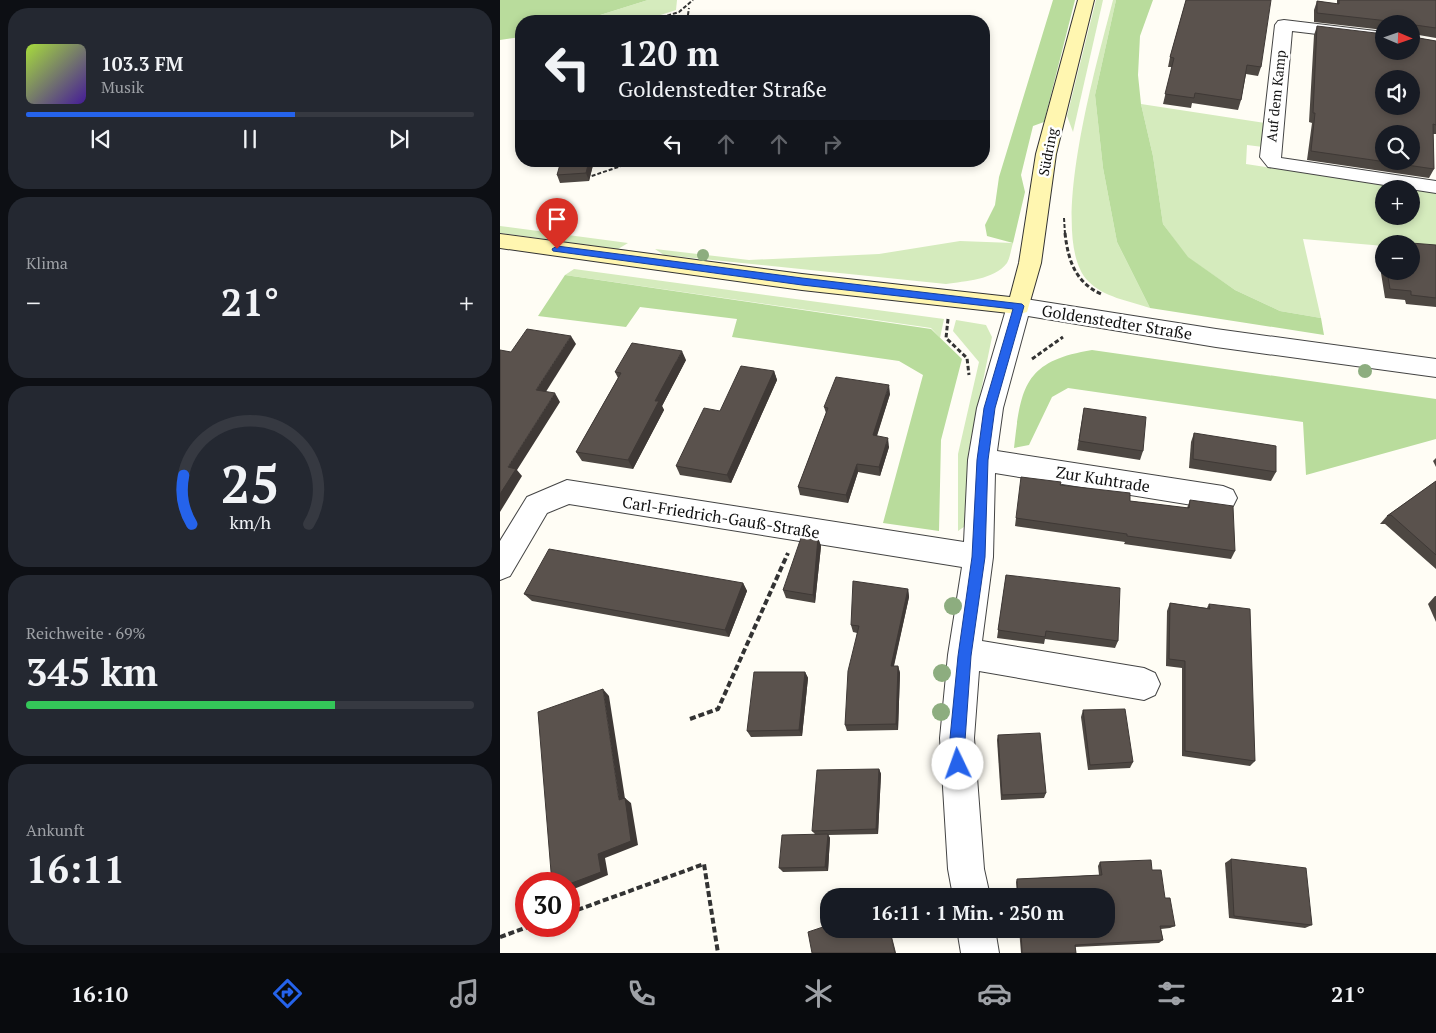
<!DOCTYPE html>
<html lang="de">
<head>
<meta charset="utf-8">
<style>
	:root { --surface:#171b24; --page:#242831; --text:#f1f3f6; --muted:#9ea1a6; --line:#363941; --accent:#2563eb }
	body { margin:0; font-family:"PT Serif",serif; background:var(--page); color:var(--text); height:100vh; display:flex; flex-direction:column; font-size:19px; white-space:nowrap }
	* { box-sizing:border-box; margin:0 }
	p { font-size:16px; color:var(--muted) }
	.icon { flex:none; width:28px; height:28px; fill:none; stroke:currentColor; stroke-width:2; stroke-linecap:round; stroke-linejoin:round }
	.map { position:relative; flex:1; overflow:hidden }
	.side { display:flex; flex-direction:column; gap:8px; padding:8px; background:#0d0f14; width:500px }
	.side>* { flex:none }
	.banner { position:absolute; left:15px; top:15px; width:475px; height:152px; border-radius:20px; box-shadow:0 2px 8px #0003; background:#171b24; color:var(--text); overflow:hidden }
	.needle { width:32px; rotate:92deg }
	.fabs { position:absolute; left:875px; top:15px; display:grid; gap:10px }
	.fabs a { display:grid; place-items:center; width:45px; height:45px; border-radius:50%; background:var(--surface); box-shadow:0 2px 8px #0003; font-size:25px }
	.speed { position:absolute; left:15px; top:872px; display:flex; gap:10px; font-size:25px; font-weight:700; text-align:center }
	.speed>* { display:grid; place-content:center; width:65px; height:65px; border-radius:50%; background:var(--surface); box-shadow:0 2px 8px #0003; line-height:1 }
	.speed .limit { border:8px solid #d22; background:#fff; color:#111 }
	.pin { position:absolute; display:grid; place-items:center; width:42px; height:42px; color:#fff; margin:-51px -21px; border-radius:50% 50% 50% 0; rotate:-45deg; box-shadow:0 0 5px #0007 }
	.pin .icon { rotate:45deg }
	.me { position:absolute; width:55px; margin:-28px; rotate:357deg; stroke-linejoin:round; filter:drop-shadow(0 0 4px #0008) }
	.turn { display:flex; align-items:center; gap:18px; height:105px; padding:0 20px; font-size:22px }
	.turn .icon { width:65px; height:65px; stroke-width:2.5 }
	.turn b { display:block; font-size:35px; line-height:42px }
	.lanes { display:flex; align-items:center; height:48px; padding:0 20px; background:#0003; justify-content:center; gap:25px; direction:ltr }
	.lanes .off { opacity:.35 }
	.big { font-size:38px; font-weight:700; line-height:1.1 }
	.side .card { flex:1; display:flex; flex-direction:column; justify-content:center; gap:8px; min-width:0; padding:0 18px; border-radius:20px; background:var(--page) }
	.side .dial { align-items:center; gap:0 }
	.dial svg { height:130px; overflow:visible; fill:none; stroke:var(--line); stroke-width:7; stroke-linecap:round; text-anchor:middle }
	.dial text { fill:var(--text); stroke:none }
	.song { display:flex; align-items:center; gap:15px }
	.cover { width:60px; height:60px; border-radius:8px; background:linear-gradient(135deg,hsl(80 70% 55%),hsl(260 70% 35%)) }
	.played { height:5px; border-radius:2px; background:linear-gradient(90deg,var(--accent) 60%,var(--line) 60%) }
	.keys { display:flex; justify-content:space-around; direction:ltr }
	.heat { display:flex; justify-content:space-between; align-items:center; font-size:28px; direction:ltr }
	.charge { height:8px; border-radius:4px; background:linear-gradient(90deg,#34c759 69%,var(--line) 0) }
	.trip { position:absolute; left:320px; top:888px; width:295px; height:50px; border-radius:20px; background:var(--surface); box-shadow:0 2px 8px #0003; font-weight:700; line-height:50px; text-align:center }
	.tab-bar { display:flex; height:80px; justify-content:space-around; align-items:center; background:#090b0e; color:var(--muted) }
	.tab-bar .icon { width:35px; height:35px }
	.tab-bar .on { color:var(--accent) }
	.tab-bar b { font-size:22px; color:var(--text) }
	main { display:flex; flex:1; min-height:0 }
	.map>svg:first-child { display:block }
	.green { fill:#d5ebbd }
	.forest { fill:#b9dc9c }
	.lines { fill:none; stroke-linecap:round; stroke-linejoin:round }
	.minor-casing { stroke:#444; stroke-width:2 }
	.secondary-casing { stroke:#333; stroke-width:2 }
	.path-far2 { stroke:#333; stroke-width:2; stroke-dasharray:4 2; stroke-linecap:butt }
	.path-far1 { stroke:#333; stroke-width:3; stroke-dasharray:4.5 2.5; stroke-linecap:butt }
	.path { stroke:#333; stroke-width:4; stroke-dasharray:6 3; stroke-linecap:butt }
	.minor { fill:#fff; fill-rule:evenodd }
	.secondary { fill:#fff6b0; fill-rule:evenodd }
	.tree { fill:#8dad7f }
	.wall { fill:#4d4742 }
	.shaded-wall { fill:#3f3936 }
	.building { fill:#5a524d; stroke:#3f3936; fill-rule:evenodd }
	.route { fill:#2563eb; stroke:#184099 }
	.labels { text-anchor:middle; stroke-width:5; stroke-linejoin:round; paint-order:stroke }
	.far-street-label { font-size:14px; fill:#111; stroke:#fff }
	.street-label { font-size:16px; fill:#111; stroke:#fff }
</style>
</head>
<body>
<main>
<section class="side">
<div class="card">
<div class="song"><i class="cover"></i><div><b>103.3 FM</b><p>Musik</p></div></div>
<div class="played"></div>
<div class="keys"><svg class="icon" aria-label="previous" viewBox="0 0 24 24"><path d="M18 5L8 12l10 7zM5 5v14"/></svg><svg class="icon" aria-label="pause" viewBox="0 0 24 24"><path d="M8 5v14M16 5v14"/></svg><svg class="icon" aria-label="next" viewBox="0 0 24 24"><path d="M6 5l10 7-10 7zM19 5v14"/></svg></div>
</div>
<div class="card"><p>Klima</p>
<div class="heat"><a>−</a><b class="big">21°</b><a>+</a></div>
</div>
<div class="card dial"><svg viewBox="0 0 100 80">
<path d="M14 69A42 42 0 1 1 86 69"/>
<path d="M14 69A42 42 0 0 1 9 39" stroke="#2563eb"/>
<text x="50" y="56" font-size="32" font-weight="700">25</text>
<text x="50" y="72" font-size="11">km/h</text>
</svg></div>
<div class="card"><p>Reichweite · 69%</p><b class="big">345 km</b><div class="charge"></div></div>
<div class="card"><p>Ankunft</p><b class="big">16:11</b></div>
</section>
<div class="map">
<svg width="936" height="953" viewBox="0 0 936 953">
	<rect width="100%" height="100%" fill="#fffdf5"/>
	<g class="green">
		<polygon points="148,0 177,0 176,10 142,21 81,21"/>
		<polygon points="596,0 603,0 573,132 567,116"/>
		<path d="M613,0h3l-21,95 8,73 14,74 33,66c-21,-7 -47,-11 -62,-27 -43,-44 11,-225 25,-281z"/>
		<polygon points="641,104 765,123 763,147 747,145 746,164 911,189 884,189 884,216 911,216 911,189 936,192 936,251 911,244 884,244 884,246 803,239 821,318 780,311 735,290 687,257 663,224 653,156"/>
		<polygon points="0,226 128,243 118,249 0,233"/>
		<path d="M460,241l53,2c-2,6 -3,15 -6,20 -13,17 -42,18 -61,21l-282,-29 -9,-6 94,11 130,-6z"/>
		<polygon points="74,269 444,319 440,338 431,328 65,275"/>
		<polygon points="456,320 486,325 492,337 468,454 468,524 458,531 458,454 479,362 453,331"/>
	</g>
	<g class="forest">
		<polygon points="0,0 148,0 81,21 21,21 21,37 0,40"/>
		<polygon points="553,0 575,0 544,122 533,126 521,175 525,192 513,243 487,236 485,225 495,205 499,177"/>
		<polygon points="616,0 653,0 640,36 638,75 641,104 653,156 663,224 688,257 735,290 780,311 821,318 824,335 650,308 617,242 603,168 595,95"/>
		<polygon points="65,275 431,329 462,359 441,440 439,531 383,523 423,375 399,361 232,337 237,319 140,307 126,327 38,316"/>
		<path d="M592,350l344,49v40l-130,36 -3,-53 -235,-34 -16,9 -23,48 -15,3c7,-61 10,-87 78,-98z"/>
	</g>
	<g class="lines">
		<g class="minor-casing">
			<g id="minor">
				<polygon points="784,20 884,32 884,42 792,31 781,158 936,181 936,193 768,167 760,157 775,25 778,21"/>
				<polygon points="519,298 716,329 936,359 936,377 716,347 528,316 503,408 497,451 723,486 733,490 737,498 733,506 723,510 495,473 493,557 482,641 644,668 655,673 660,684 655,695 644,700 479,671 474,738 484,869 490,896 453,896 448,869 440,738 448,655 462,567 69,504 47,513 10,576 0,580 0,541 27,497 67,480 464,542 468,460 477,408 507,306 511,300"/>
				<polygon points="457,929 495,929 499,953 461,953"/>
			</g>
		</g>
		<g class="secondary-casing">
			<polygon id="secondary" points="578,0 594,0 556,154 541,263 527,312 519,314 302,290 0,248 0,234 302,274 510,297 519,263 536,154"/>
		</g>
		<g class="path-far2">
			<polyline points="150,21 179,12 193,0"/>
			<polyline points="187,21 189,8"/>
			<polyline points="86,178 124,165 161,161"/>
			<polyline points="564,218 565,234"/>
		</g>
		<g class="path-far1">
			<path d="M565,233c3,27 10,49 36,61"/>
			<polyline points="448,319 446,338 467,358 469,375"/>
			<polyline points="532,359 563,337"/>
		</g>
		<g class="path">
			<polyline points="190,719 218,709 288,553"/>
			<polyline points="69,913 204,864 218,953"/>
			<polyline points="0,937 31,926"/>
		</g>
		<use href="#minor" class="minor"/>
		<use href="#secondary" class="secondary"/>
	</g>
	<g class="tree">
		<circle cx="203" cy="255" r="6"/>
		<circle cx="865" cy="371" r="7"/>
		<circle cx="453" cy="606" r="9"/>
		<circle cx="442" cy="673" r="9"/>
		<circle cx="441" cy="712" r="9"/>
	</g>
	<g class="wall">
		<polygon points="686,0 761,67 758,76 746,74 741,100 738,110 692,103 691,108 663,104 672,67 668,67 670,57"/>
		<polygon points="837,0 936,0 936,38 913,34 913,37 936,41 936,134 933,134 934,169 929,178 807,160 812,123 809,122 814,35 817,26 884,51 911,24 884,24 884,30 814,22 814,10 817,1 837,4"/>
		<polygon points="94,161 89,181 60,183 57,175"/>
		<polygon points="911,243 936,247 936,307 906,304 905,300 885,298 881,273 884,267 884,271 911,271 911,244 910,244"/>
		<polygon points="186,360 162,406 164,410 133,469 82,461 76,452 118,378 115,372"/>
		<polygon points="274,371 277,380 231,483 180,475 176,466 220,411"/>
		<polygon points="390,394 377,436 389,447 380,476 358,472 348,503 300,495 298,487 326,413 324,407"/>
		<polygon points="584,408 643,451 640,460 577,450"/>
		<polygon points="694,433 776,472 771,481 689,468 691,442"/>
		<polygon points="936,458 936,467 933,461"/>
		<polygon points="936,481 936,569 885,524 880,524 887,516"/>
		<polygon points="560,485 630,501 687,508 690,500 735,551 731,559 624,544 625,542 515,526 516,518"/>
		<polygon points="318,538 321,546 315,603 286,598 283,590"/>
		<polygon points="506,575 618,641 615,648 545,639 544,644 497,638"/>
		<polygon points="243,583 247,591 229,637 32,601 24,594"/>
		<polygon points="408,589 409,597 394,666 398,666 400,673 398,730 347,731 345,725 357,633 353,632 351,625"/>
		<polygon points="935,596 936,596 936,622 928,604"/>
		<polygon points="670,603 707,608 709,604 755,761 750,766 682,756 682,668 666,666 667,611"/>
		<polygon points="305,672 308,678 302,736 251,737 247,731"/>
		<polygon points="583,710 633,762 630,768 588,770 581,717"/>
		<polygon points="498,735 546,793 544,798 501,800 497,740"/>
		<polygon points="379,769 381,774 378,834 328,835 330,838 328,871 283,872 279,868 315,834 312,831"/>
		<polygon points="731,859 812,925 805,928 729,918 725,863"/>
		<polygon points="600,862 652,870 665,898 675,926 670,928 661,929 663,940 659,943 575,947 576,953 521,953 519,929 606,929 606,896 517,896 516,882 517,879 599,875 598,866"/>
	</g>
	<g class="shaded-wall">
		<polygon points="89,161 94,161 89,181 86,173"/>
		<polygon points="71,336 76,344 42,398 36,390"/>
		<polygon points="182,351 186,360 162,406 164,410 133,469 128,460 155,401"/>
		<polygon points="274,371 277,380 231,483 227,475"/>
		<polygon points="389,385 390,394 374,444 373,435"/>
		<polygon points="55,393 60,402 17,470 22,476 0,512 0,494 8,467"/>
		<polygon points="388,438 389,447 380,476 379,467"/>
		<polygon points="357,464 358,472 348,503 346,495"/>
		<polygon points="318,538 321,546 315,603 313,595"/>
		<polygon points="243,583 247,591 229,637 225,630"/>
		<polygon points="408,589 409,597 392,673 391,666"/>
		<polygon points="398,666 400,673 398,730 396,724"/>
		<polygon points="305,672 308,678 302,736 299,730"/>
		<polygon points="103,689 109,696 126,805 119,800"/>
		<polygon points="379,769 381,774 378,834 376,829"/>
		<polygon points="125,798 131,803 138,845 105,858 108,875 69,891 69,884"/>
		<polygon points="328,834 330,838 328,871 325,867"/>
		<polygon points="389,929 390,929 396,953 395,953"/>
	</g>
	<g class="building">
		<polygon points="686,0 771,0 761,67 747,65 741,100 695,93 694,98 665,94 674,58 670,57"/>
		<path d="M839,0h97v28l-21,-3 -2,12 23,4v84l-3,-1 1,45 -123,-18 4,-38h-2l4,-87 67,8v17h27v-27h-23v-3l-71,-8v-12l22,3zM884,79h27v27h-27zM884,134h27v27h-27z"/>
		<polygon points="61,161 89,161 86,173 57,175"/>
		<polygon points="911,243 936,245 936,298 911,295 911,291 890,289 887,271 911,271 911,266 915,267"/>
		<polygon points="27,329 71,336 36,390 55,393 8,467 16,469 0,494 0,350 11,352"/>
		<polygon points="132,343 182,351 155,401 159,401 128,460 76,452 121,373 115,372"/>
		<polygon points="241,366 274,371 227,475 176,466 204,408 220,411"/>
		<polygon points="336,377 389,385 373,435 388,438 379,467 357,464 346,495 298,487 328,408 324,407"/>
		<polygon points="584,408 646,417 643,451 579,441"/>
		<polygon points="694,433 776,446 776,472 693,459"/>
		<polygon points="521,477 561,482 560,485 630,493 630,501 689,508 690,500 733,506 735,551 627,536 627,534 516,518"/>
		<polygon points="936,481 936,555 891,515 887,516"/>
		<polygon points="302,535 318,538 313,595 283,590"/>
		<polygon points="49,549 243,583 225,630 24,594"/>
		<polygon points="506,575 620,588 618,641 546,631 545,637 498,630"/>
		<polygon points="353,581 408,589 391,666 398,666 396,724 345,725 348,671 359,626 351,625"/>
		<polygon points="670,603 710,609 709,604 750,609 755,761 685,751 685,661 669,659"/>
		<polygon points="254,672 305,672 299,730 247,731"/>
		<polygon points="103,689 119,800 125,798 131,841 98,854 101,872 69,884 52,884 38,712"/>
		<polygon points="625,709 633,762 590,765 583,710"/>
		<polygon points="540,733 546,793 502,795 498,735"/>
		<polygon points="379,769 376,829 312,831 317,770"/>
		<polygon points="328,834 325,867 279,868 282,835"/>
		<polygon points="731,859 806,868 812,925 734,916"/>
		<polygon points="651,860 652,870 661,870 665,898 670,898 675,926 660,926 663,940 575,945 576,953 522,953 521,929 606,929 606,896 518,896 517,879 602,875 600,862"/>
		<polygon points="329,925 329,929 389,929 395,953 312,953 308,932"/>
	</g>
	<polygon class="route" points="57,246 302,278 522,304 524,306 495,408 488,460 485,557 471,656 463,769 458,771 453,769 450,738 458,656 472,557 477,460 484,408 513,309 302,285 53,251 52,249"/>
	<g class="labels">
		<g class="far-street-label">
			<text transform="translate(776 96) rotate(-84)" y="5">Auf dem Kamp</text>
			<text transform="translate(548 152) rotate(-79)" y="5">Südring</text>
		</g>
		<g class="street-label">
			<text transform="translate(617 322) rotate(9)" y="6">Goldenstedter Straße</text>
			<text transform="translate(603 479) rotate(9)" y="6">Zur Kuhtrade</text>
			<text transform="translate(221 517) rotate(9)" y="6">Carl-Friedrich-Gauß-Straße</text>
		</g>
	</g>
</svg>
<div class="fabs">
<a><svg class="needle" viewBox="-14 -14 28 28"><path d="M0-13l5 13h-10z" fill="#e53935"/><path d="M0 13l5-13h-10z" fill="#9ea1a6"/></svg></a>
<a><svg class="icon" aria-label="sound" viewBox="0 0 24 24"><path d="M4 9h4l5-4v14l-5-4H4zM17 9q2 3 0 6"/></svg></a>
<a><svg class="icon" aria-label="search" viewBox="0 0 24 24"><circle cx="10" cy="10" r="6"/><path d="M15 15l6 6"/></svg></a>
<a>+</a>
<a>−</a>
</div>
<div class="speed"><div class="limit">30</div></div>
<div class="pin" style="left:57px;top:249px;background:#d93025"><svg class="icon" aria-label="arrive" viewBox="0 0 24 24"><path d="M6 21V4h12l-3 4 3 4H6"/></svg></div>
<svg class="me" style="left:458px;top:764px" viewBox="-20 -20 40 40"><circle r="19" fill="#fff"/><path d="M0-13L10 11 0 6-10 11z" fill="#2563eb"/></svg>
<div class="trip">16:11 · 1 Min. · 250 m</div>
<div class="banner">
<div class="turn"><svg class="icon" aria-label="left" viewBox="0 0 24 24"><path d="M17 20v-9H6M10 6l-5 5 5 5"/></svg><div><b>120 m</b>Goldenstedter Straße</div></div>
<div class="lanes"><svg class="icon" aria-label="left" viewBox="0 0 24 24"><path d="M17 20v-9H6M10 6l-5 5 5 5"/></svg><svg class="icon off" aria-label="ahead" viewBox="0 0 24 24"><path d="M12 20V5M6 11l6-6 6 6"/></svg><svg class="icon off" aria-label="ahead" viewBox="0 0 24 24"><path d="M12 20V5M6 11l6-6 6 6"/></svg><svg class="icon off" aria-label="right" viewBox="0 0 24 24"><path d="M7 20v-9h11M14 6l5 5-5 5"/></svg></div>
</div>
</div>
</main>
<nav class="tab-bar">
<b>16:10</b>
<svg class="icon on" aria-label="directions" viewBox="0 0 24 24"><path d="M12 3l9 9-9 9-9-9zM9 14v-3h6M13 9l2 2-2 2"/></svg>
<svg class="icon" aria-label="music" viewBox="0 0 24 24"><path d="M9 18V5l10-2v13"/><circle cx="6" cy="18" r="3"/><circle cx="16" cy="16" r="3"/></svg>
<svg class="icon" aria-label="phone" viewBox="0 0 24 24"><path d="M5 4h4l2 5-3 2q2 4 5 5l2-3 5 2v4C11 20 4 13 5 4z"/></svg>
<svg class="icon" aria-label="climate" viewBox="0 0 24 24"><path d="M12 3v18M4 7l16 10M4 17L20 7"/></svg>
<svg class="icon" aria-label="car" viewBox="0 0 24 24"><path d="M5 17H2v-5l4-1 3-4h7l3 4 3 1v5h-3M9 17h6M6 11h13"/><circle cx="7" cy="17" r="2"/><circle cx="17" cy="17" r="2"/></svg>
<svg class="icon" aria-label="filters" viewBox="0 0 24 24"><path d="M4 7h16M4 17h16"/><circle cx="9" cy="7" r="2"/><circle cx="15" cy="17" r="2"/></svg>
<b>21°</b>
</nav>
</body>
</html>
